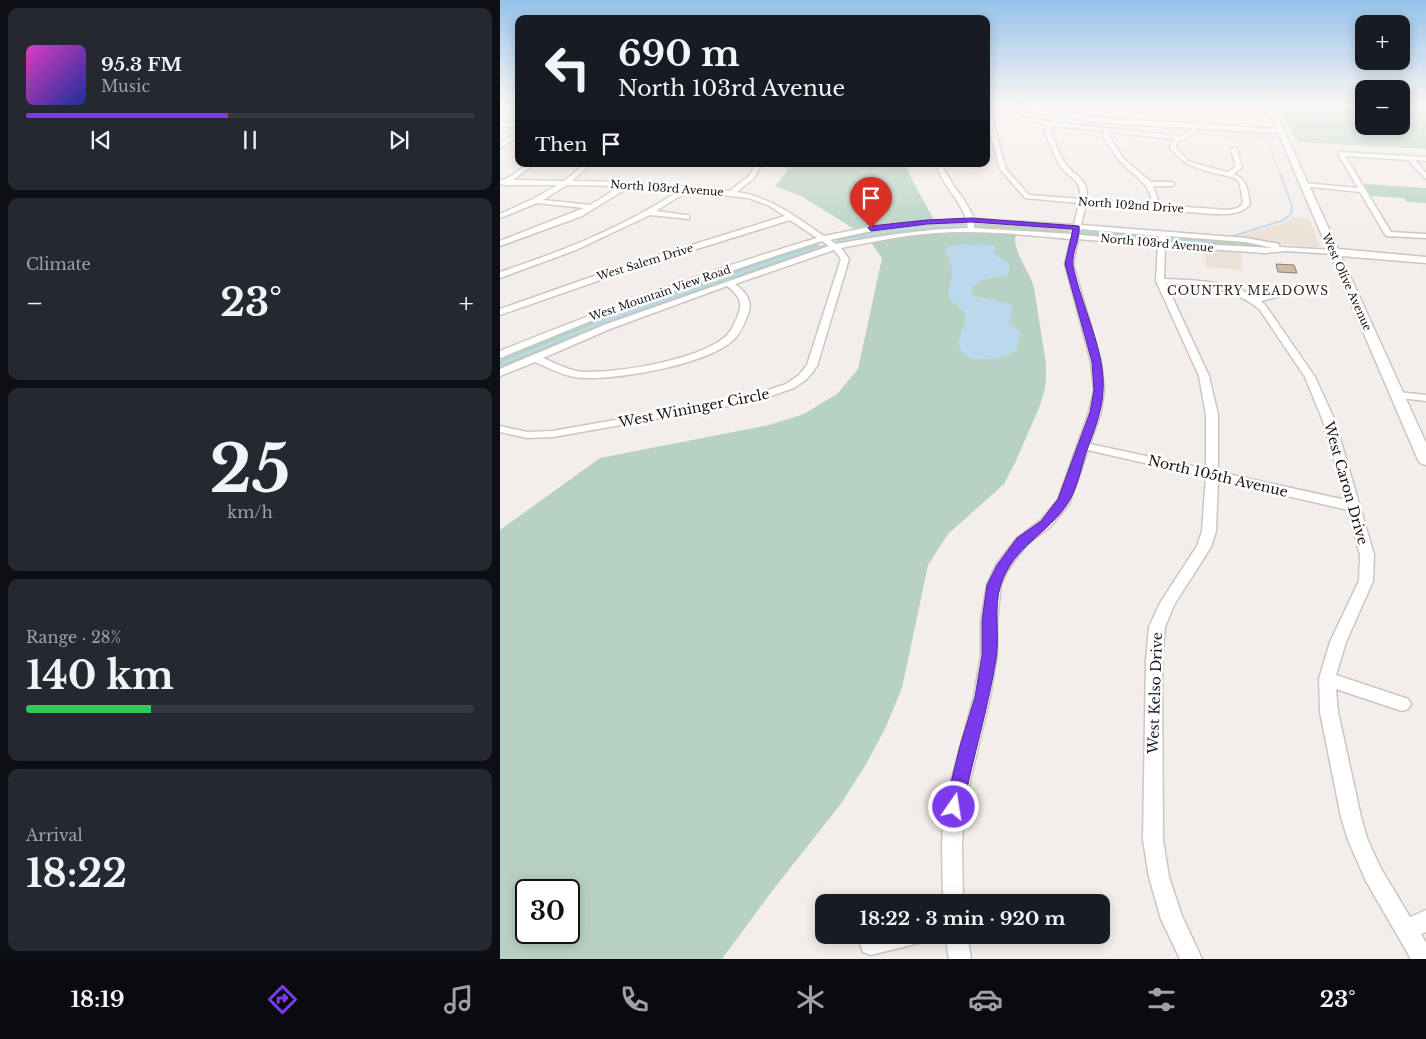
<!DOCTYPE html>
<html lang="en">
<head>
<meta charset="utf-8">
<style>
	:root { --surface:#171b24; --page:#242831; --text:#f1f3f6; --muted:#9ea1a6; --line:#363941; --accent:#7c3aed }
	body { margin:0; font-family:"Libre Baskerville",serif; background:var(--page); color:var(--text); height:100vh; display:flex; flex-direction:column; font-size:19px; white-space:nowrap }
	* { box-sizing:border-box; margin:0 }
	p { font-size:16px; color:var(--muted) }
	.icon { flex:none; width:28px; height:28px; fill:none; stroke:currentColor; stroke-width:2; stroke-linecap:round; stroke-linejoin:round }
	.map { position:relative; flex:1; overflow:hidden }
	.panel { display:flex; flex-direction:column; gap:8px; padding:8px; background:#0d0f14; width:500px }
	.panel>* { flex:none }
	.top-card { position:absolute; left:15px; top:15px; width:475px; height:152px; border-radius:10px; box-shadow:0 2px 12px #0003; background:#171b24; color:var(--text); overflow:hidden }
	.controls { position:absolute; left:855px; top:15px; display:grid; gap:10px }
	.controls a { display:grid; place-items:center; width:55px; height:55px; border-radius:10px; background:var(--surface); box-shadow:0 2px 12px #0003; font-size:25px }
	.speed { position:absolute; left:15px; top:879px; display:flex; gap:10px; font-size:25px; font-weight:700; text-align:center }
	.speed>* { display:grid; place-content:center; width:65px; height:65px; border-radius:50%; background:var(--surface); box-shadow:0 2px 12px #0003; line-height:1 }
	.speed .limit { border:2px solid #111; border-radius:8px; background:#fff; color:#111 }
	.pin { position:absolute; display:grid; place-items:center; width:42px; height:42px; color:#fff; margin:-51px -21px; border-radius:50% 50% 50% 0; rotate:-45deg; box-shadow:0 0 5px #0007 }
	.pin .icon { rotate:45deg }
	.me { position:absolute; width:55px; margin:-28px; rotate:13deg; stroke-linejoin:round; filter:drop-shadow(0 0 4px #0008) }
	.turn { display:flex; align-items:center; gap:18px; height:105px; padding:0 20px; font-size:22px }
	.turn .icon { width:65px; height:65px; stroke-width:2.5 }
	.turn b { display:block; font-size:35px; line-height:42px }
	.then { display:flex; align-items:center; height:48px; padding:0 20px; background:#0003; gap:10px; font-size:19px }
	.big { font-size:38px; font-weight:700; line-height:1.1 }
	.panel .widget { flex:1; display:flex; flex-direction:column; justify-content:center; gap:8px; min-width:0; padding:0 18px; border-radius:10px; background:var(--page) }
	.panel .dial { align-items:center; gap:0 }
	.dial b { font-size:65px; line-height:1 }
	.song { display:flex; align-items:center; gap:15px }
	.cover { width:60px; height:60px; border-radius:8px; background:linear-gradient(135deg,hsl(310 70% 55%),hsl(230 70% 35%)) }
	.played { height:5px; border-radius:2px; background:linear-gradient(90deg,var(--accent) 45%,var(--line) 45%) }
	.keys { display:flex; justify-content:space-around; direction:ltr }
	.heat { display:flex; justify-content:space-between; align-items:center; font-size:28px; direction:ltr }
	.charge { height:8px; border-radius:4px; background:linear-gradient(90deg,#34c759 28%,var(--line) 0) }
	.trip { position:absolute; left:315px; top:894px; width:295px; height:50px; border-radius:10px; background:var(--surface); box-shadow:0 2px 12px #0003; font-weight:700; line-height:50px; text-align:center }
	.tabs { display:flex; height:80px; justify-content:space-around; align-items:center; background:#090b0e; color:var(--muted) }
	.tabs .icon { width:35px; height:35px }
	.tabs .active { color:var(--accent) }
	.tabs b { font-size:22px; color:var(--text) }
	main { display:flex; flex:1; min-height:0 }
	.map>svg:first-child { display:block }
	.built { fill:#ece1d6 }
	.green { fill:#b7d2c3; fill-rule:evenodd }
	.water { fill:#bcd8ec }
	.lines { fill:none; stroke-linecap:round; stroke-linejoin:round }
	.stream-far2 { stroke:#bcd8ec; stroke-width:1 }
	.stream-far1 { stroke:#bcd8ec; stroke-width:2 }
	.stream { stroke:#bcd8ec; stroke-width:2.5 }
	.river { fill:#bcd8ec; fill-rule:evenodd }
	.building { fill:#d1bba4; stroke:#86817c }
	.minor-casing { stroke:#cbc6c1; stroke-width:3 }
	.major-casing { stroke:#cbc6c1; stroke-width:3 }
	.minor { fill:#fff; fill-rule:evenodd }
	.major { fill:#fff; fill-rule:evenodd }
	.route { fill:#7c3aed; stroke:#51269a }
	.labels { text-anchor:middle; stroke-width:5; stroke-linejoin:round; paint-order:stroke }
	.far-street-label { font-size:11px; fill:#181715; stroke:#fff }
	.far-neighbourhood-label { font-size:12px; letter-spacing:1px; fill:#2c2825; stroke:#fff }
	.street-label { font-size:14px; fill:#181715; stroke:#fff }
</style>
</head>
<body>
<main>
<section class="panel">
<div class="widget">
<div class="song"><i class="cover"></i><div><b>95.3 FM</b><p>Music</p></div></div>
<div class="played"></div>
<div class="keys"><svg class="icon" aria-label="previous" viewBox="0 0 24 24"><path d="M18 5L8 12l10 7zM5 5v14"/></svg><svg class="icon" aria-label="pause" viewBox="0 0 24 24"><path d="M8 5v14M16 5v14"/></svg><svg class="icon" aria-label="next" viewBox="0 0 24 24"><path d="M6 5l10 7-10 7zM19 5v14"/></svg></div>
</div>
<div class="widget"><p>Climate</p>
<div class="heat"><a>−</a><b class="big">23°</b><a>+</a></div>
</div>
<div class="widget dial"><b>25</b><p>km/h</p></div>
<div class="widget"><p>Range · 28%</p><b class="big">140 km</b><div class="charge"></div></div>
<div class="widget"><p>Arrival</p><b class="big">18:22</b></div>
</section>
<div class="map">
<svg width="926" height="959" viewBox="0 0 926 959">
	<rect width="100%" height="100%" fill="#f3eee9"/>
	<g class="built">
		<polygon points="725,130 760,131 762,140 728,139"/>
		<polygon points="794,217 809,218 820,246 811,247 732,238 783,223"/>
		<polygon points="705,248 740,251 743,270 706,267"/>
	</g>
	<g class="green">
		<polygon points="776,104 864,104 864,126 901,126 901,104 926,104 926,149 798,142"/>
		<polygon points="288,164 408,164 408,172 434,220 356,230 301,196 275,186 287,171"/>
		<polygon points="864,184 926,188 926,203 907,202 904,198 871,196"/>
		<polygon points="443,222 465,223 465,227 460,229 404,232 342,243 333,239 394,226"/>
		<polygon points="476,223 570,229 568,234 561,234 480,229 475,227"/>
		<polygon points="583,229 654,235 656,240 581,235 581,230"/>
		<path d="M450,232l67,1c-8,14 13,38 17,55l12,76v15l-2,13 -5,16 -24,55 -11,21 -56,50 -20,31 -26,123 -17,41 -20,37 -25,39 -68,86 -50,68h-222v-429l100,-72 169,-33 35,-11 33,-20 21,-25 24,-111 -12,-17zM26,890h43v42h-43z"/>
		<polygon points="669,236 750,242 769,248 669,243 667,237"/>
		<path d="M315,243l8,5 -186,65 -137,58v-14c103,-45 209,-80 315,-114z"/>
	</g>
	<path class="water" d="M480,244l15,2 -1,8 15,9 1,6 -2,6c-13,5 -26,1 -36,13v7l38,9 3,5 -5,13 13,10 -5,19c-12,8 -51,16 -57,-4 -3,-10 7,-20 6,-30 0,-9 -13,-12 -16,-20 -3,-7 3,-16 3,-23 1,-10 -6,-17 -7,-26l9,-3z"/>
	<g class="lines">
		<g class="stream-far2">
			<polyline points="849,112 864,108"/>
			<polyline points="789,126 844,113"/>
			<polyline points="765,133 780,174"/>
		</g>
		<g class="stream-far1">
			<polyline points="730,237 784,220 791,214 792,206 780,173"/>
			<path d="M264,264c44,-15 90,-28 136,-34 100,-14 203,3 303,12l20,-2"/>
		</g>
		<polyline class="stream" points="0,364 112,318 268,263"/>
		<g class="river">
			<polygon points="833,104 864,104 864,108 836,106"/>
			<polygon points="901,108 926,111 926,115 901,112"/>
		</g>
	</g>
	<polygon class="building" points="776,264 794,265 797,273 778,272"/>
	<g class="lines">
		<g class="minor-casing">
			<g id="minor">
				<polygon points="0,108 19,109 19,113 0,112"/>
				<path d="M486,110l66,12 19,-10 2,3 -14,8 121,13 12,-6v-6l5,-1v9l-20,11 -1,5 14,14 37,10 9,-5 -5,-18 3,-2 3,2 5,19 -9,6c14,4 15,17 17,30 -9,11 -22,10 -36,10l-128,-10 -5,21 165,13 33,6v3l55,3 4,2 -4,2 -48,-3 -21,2 -100,-7 -1,33c32,1 63,2 92,18l28,-6 4,3 -27,7 5,5 49,71 20,44 39,134 -1,26 -27,61 -10,33 72,24 3,5 -3,5 -6,2 -66,-22 2,23 23,105 6,21 13,29 30,50 16,-7v22l-5,2 5,9v16h-15l-45,-78 -18,-41 -7,-23 -21,-105 -1,-33 11,-37 29,-61 1,-26 -12,-45 -130,-30 -2,51 -5,16 -37,58 -9,22 -3,33 1,180 6,37 13,39 20,43h-22l-19,-40 -12,-42 -6,-37 3,-180 3,-33 11,-24 37,-57 5,-15 4,-54 -118,-27 -19,54 -19,23 -23,17 -20,27 -6,14 -4,35v35l-7,42 -26,110 -2,38 1,57h-20l-1,-57 2,-38 30,-110 7,-42v-35l6,-35 9,-20 21,-27 23,-17 18,-21 31,-88 5,-22 -3,-28 -26,-98 6,-25c-45,-4 -90,-9 -135,-6 -32,2 -63,9 -95,15l8,11 -32,107 -10,13 -13,9 -38,13 -203,36 -26,1 -27,-6v-6l27,6 26,-1 197,-35 36,-12 13,-9 8,-10 34,-106 -7,-9 -99,34c13,10 19,19 11,35 -3,8 -7,17 -14,22 -28,24 -111,38 -147,37 -18,0 -34,-9 -50,-16l-35,14v-7l104,-44 225,-79 -7,-5 -44,14 -163,56 -115,47v-7c104,-42 209,-81 317,-113l-27,-18 -167,52 -123,43v-6l117,-41 168,-52 -17,-11 -20,-7 -60,-7 -32,20 30,4h3v4l-39,-4 -74,35 -76,28v-6c63,-21 124,-45 180,-82l-51,-3 -47,29 -82,30v-5l84,-33 -47,-5 -37,15v-4l33,-15 25,-14h-53l-5,-1v-4c13,0 20,-16 34,-16l-21,16 51,1 21,-17h6l-19,17 57,1 101,9 20,-16 5,-11h6l-6,13 -18,15c34,5 60,26 87,44l61,-12 81,-5c-6,-20 -24,-34 -30,-55h6c7,20 24,34 32,55l100,6 5,-22 -54,-5 -25,-29 -13,-48 10,-6 -11,-2zM502,116l47,9 -5,6c5,11 9,22 15,33 9,16 23,12 21,35l-51,-4 -23,-26 -13,-47zM554,126l50,5 -1,5c6,8 11,19 18,26 11,13 33,23 30,43l-64,-5c1,-23 -10,-21 -21,-36 -7,-9 -11,-23 -16,-33zM609,132l66,7 -4,3 -1,6c17,22 39,23 65,30l5,6 3,20 -5,4 -10,2 -70,-5v-5l-5,-14h19l3,-2 -3,-2h-21l-27,-23 -15,-23zM67,185l54,1 -31,19 -47,-5zM442,223h25l1,5c-45,1 -88,8 -132,16l-6,-4 55,-12zM474,223l99,6 -1,5 -98,-6zM581,229l78,7 -1,5 -79,-6zM666,236l80,6 27,6 -107,-6zM578,239l80,7 -2,35 43,95 7,39v54l-116,-25 11,-32 3,-22 -3,-28 -28,-98zM666,284c34,2 67,2 94,26l45,67 18,44 23,79 -128,-28v-57l-9,-39zM227,286c12,9 17,17 10,32 -3,6 -6,14 -12,19 -27,23 -103,35 -138,35 -16,0 -30,-8 -44,-14l67,-29z"/>
				<rect x="0" y="123" width="19" height="4"/>
				<polygon points="19,131 19,136 0,148 0,143"/>
				<polygon points="841,152 926,157 926,161 915,160 926,173 926,179 908,160 845,156 891,232 926,234 926,238 886,236 860,192 802,186 802,184 804,183 858,188 838,154"/>
				<polygon points="897,392 926,395 926,401 893,397 892,395"/>
				<polygon points="366,935 422,935 419,943 371,955 363,952 360,944 363,936"/>
				<polygon points="445,935 467,935 471,959 449,959"/>
			</g>
		</g>
		<g class="major-casing">
			<polygon id="major" points="499,104 509,104 605,118 776,129 766,104 772,104 838,249 926,257 926,263 841,256 926,443 926,465 920,463 918,460 778,133 605,123 536,113"/>
		</g>
		<use href="#minor" class="minor"/>
		<use href="#major" class="major"/>
	</g>
	<linearGradient id="sky" x2="0" y2="1"><stop stop-color="#96c2ea"/><stop offset="0.44" stop-color="#faf7f5"/><stop offset="1" stop-color="#faf7f5" stop-opacity="0"/></linearGradient>
	<rect width="926" height="238" fill="url(#sky)"/>
	<path class="route" d="M471,218l108,8c2,12 -8,27 -6,40 8,39 33,86 30,125 -1,22 -10,42 -17,62 -5,16 -9,36 -18,50 -20,31 -54,43 -67,81 -8,24 -1,50 -5,75 -8,50 -23,98 -33,148l-3,6 -6,2 -6,-2 -3,-6 15,-61 15,-49 7,-42v-35l5,-35 10,-20 20,-27 24,-17 17,-22 32,-87 4,-22 -2,-28 -27,-98 8,-35 -102,-7 -44,2 -56,7 -3,-3 3,-2 56,-6z"/>
	<g class="labels">
		<g class="far-street-label">
			<text transform="translate(167 188) rotate(4)" y="4">North 103rd Avenue</text>
			<text transform="translate(631 205) rotate(4)" y="4">North 102nd Drive</text>
			<text transform="translate(657 243) rotate(5)" y="4">North 103rd Avenue</text>
			<text transform="translate(145 262) rotate(-17)" y="4">West Salem Drive</text>
			<text transform="translate(847 282) rotate(66)" y="4">West Olive Avenue</text>
			<text transform="translate(160 293) rotate(-19)" y="4">West Mountain View Road</text>
		</g>
		<g class="far-neighbourhood-label">
			<text x="748" y="295">COUNTRY MEADOWS</text>
		</g>
		<g class="street-label">
			<text transform="translate(194 408) rotate(-11)" y="5">West Wininger Circle</text>
			<text transform="translate(718 476) rotate(13)" y="5">North 105th Avenue</text>
			<text transform="translate(846 483) rotate(74)" y="5">West Caron Drive</text>
			<text transform="translate(655 693) rotate(-88)" y="5">West Kelso Drive</text>
		</g>
	</g>
</svg>
<div class="controls">
<a>+</a>
<a>−</a>
</div>
<div class="speed"><div class="limit">30</div></div>
<div class="pin" style="left:371px;top:228px;background:#d93025"><svg class="icon" aria-label="arrive" viewBox="0 0 24 24"><path d="M6 21V4h12l-3 4 3 4H6"/></svg></div>
<svg class="me" style="left:454px;top:807px" viewBox="-20 -20 40 40"><circle r="17" fill="#7c3aed" stroke="#fff" stroke-width="3"/><path d="M0-11L8 9 0 5-8 9z" fill="#fff"/></svg>
<div class="trip">18:22 · 3 min · 920 m</div>
<div class="top-card">
<div class="turn"><svg class="icon" aria-label="left" viewBox="0 0 24 24"><path d="M17 20v-9H6M10 6l-5 5 5 5"/></svg><div><b>690 m</b>North 103rd Avenue</div></div>
<div class="then">Then<svg class="icon" aria-label="arrive" viewBox="0 0 24 24"><path d="M6 21V4h12l-3 4 3 4H6"/></svg></div>
</div>
</div>
</main>
<nav class="tabs">
<b>18:19</b>
<svg class="icon active" aria-label="directions" viewBox="0 0 24 24"><path d="M12 3l9 9-9 9-9-9zM9 14v-3h6M13 9l2 2-2 2"/></svg>
<svg class="icon" aria-label="music" viewBox="0 0 24 24"><path d="M9 18V5l10-2v13"/><circle cx="6" cy="18" r="3"/><circle cx="16" cy="16" r="3"/></svg>
<svg class="icon" aria-label="phone" viewBox="0 0 24 24"><path d="M5 4h4l2 5-3 2q2 4 5 5l2-3 5 2v4C11 20 4 13 5 4z"/></svg>
<svg class="icon" aria-label="climate" viewBox="0 0 24 24"><path d="M12 3v18M4 7l16 10M4 17L20 7"/></svg>
<svg class="icon" aria-label="car" viewBox="0 0 24 24"><path d="M5 17H2v-5l4-1 3-4h7l3 4 3 1v5h-3M9 17h6M6 11h13"/><circle cx="7" cy="17" r="2"/><circle cx="17" cy="17" r="2"/></svg>
<svg class="icon" aria-label="filters" viewBox="0 0 24 24"><path d="M4 7h16M4 17h16"/><circle cx="9" cy="7" r="2"/><circle cx="15" cy="17" r="2"/></svg>
<b>23°</b>
</nav>
</body>
</html>
